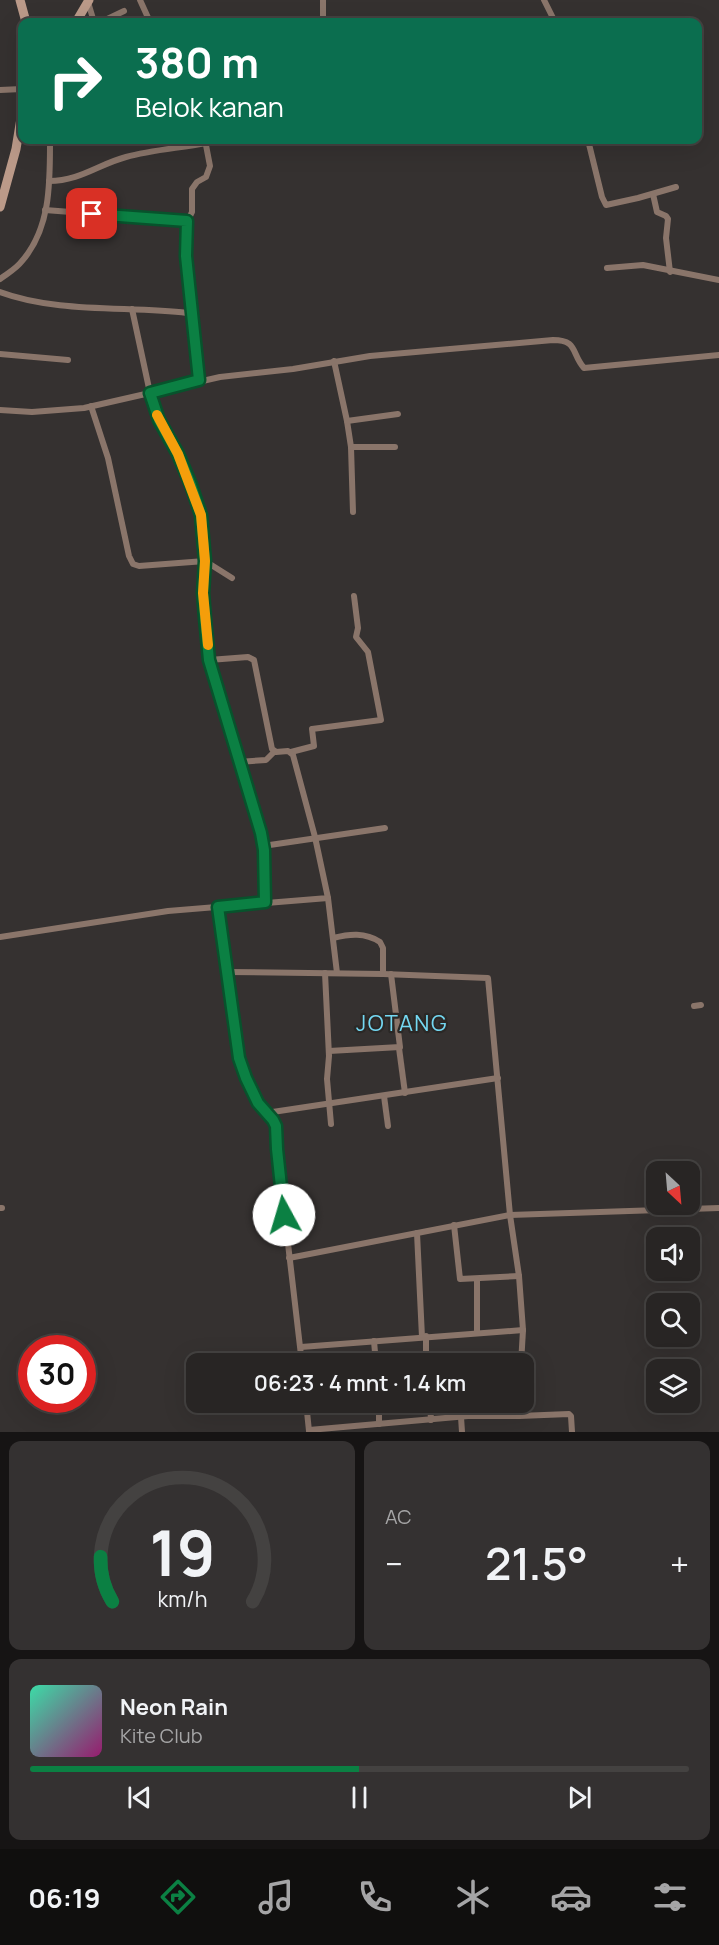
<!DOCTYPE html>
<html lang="id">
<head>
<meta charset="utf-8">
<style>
	:root { --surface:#282524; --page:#343131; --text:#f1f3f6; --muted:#a5a5a6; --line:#444241; --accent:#0b8043 }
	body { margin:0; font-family:Manrope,sans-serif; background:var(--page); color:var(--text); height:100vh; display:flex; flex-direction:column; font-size:22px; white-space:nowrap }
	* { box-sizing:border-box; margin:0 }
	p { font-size:20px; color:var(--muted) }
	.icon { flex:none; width:33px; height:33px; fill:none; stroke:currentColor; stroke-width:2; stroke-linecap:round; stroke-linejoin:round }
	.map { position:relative; height:1432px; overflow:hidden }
	.panel { display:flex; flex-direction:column; gap:9px; padding:9px; background:#161414; flex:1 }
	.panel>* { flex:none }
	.top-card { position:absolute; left:18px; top:18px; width:684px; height:126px; border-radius:12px; box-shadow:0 6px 24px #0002,0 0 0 2px var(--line); background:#0b6e4f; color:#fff; overflow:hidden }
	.needle { width:39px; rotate:154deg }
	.tools { position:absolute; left:646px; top:1161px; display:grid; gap:12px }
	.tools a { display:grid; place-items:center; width:54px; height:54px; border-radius:12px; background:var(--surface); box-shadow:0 6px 24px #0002,0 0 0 2px var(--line); font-size:30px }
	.speed { position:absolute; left:18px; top:1335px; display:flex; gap:12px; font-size:30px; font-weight:700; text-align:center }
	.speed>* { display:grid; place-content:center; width:78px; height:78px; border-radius:50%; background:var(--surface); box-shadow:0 6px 24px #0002,0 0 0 2px var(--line); line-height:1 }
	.speed .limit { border:9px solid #d22; background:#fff; color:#111 }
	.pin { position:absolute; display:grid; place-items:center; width:51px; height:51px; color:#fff; margin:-26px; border-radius:12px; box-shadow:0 3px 9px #0006 }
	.me { position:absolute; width:66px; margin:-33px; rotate:354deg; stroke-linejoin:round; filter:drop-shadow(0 0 4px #0008) }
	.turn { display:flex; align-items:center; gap:21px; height:126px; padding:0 18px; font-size:27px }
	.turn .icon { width:78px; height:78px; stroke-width:2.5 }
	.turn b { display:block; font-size:42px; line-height:51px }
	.big { font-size:45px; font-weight:600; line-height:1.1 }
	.panel .tile { flex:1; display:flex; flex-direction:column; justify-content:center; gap:9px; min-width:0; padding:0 21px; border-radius:12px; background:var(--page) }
	.panel .dial { align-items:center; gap:0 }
	.dial svg { height:156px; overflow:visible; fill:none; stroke:var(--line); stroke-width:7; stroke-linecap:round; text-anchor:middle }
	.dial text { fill:var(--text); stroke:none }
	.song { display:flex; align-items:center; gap:18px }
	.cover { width:72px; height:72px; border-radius:9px; background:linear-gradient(135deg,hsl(160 70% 55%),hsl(320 70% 35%)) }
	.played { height:6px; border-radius:3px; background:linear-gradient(90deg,var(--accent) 50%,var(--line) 50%) }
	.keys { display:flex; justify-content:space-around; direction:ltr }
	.heat { display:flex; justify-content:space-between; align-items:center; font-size:33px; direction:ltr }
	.panel .tiles { flex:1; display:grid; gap:9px; grid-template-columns:1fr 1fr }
	.tile:last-child { grid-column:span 2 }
	.trip { position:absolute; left:186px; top:1353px; width:348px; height:60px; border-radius:12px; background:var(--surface); box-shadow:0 6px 24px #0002,0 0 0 2px var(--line); font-weight:600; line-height:60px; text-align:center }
	.menu { display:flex; height:96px; justify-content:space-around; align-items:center; background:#100f0e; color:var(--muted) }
	.menu .icon { width:42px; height:42px }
	.menu .active { color:var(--accent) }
	.menu b { font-size:27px; color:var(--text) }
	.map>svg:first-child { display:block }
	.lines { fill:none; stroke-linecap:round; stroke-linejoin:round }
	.minor { stroke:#8a756a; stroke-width:6 }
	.secondary { stroke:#bb9a89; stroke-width:9 }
	.route-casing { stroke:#07532c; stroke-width:15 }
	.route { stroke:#0b8043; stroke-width:10 }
	.slow { stroke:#f59e0b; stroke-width:10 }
	.labels { text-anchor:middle; stroke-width:4.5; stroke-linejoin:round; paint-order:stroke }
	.quarter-label { font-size:22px; letter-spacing:1.5px; fill:#74d8f2; stroke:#2b2826 }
</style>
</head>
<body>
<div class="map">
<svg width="719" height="1432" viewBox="0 0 719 1432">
	<rect width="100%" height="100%" fill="#353130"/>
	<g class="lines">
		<g class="minor">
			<polyline points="140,0 150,22"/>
			<polyline points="544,0 555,22"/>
			<polyline points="88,2 94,22"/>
			<polyline points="101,22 124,11"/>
			<polyline points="323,22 323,0"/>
			<polyline points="537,22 553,20"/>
			<polyline points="0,90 22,89"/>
			<polyline points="588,140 602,197 606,205 638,198 676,187"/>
			<path d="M49,181c31,0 50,-17 77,-24 25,-7 54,-9 80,-14"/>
			<polyline points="653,194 657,212 666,216 668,219 666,238 670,272"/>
			<polyline points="45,210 187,221"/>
			<polyline points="607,268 643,265 719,280"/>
			<path d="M0,279c8,-6 16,-10 22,-18 29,-33 28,-80 28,-121"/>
			<path d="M0,292c56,21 128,14 187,21l4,-3"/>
			<polyline points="132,309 150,393 159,420 178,454 191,485 201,515 205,561 203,593 205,618 209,660 261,833 264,850 265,902"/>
			<polyline points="0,354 68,360"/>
			<polyline points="334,361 347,421 351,447 353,512"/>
			<polyline points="199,380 186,256 186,224 192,212 192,189 197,182 206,177 210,166 205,140"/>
			<polyline points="91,406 108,458 129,556 133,564 139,566 205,561 232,578"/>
			<path d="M0,410l32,2 52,-4 136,-31 73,-8 77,-13 183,-16c25,0 18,13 31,28l135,-13"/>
			<polyline points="347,421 398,414"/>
			<polyline points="351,447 395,447"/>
			<polyline points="291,752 314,746 312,729 381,720 368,652 356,637 358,628 354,596"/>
			<polyline points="238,762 266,760 274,752"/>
			<polyline points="263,846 385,828"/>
			<polyline points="328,898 337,973"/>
			<path d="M218,907l21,150c5,16 10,32 18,45 16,24 21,14 20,47l25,215"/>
			<polyline points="0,937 168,911 328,898 315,837 293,755 288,751 276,752 272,749 254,660 248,657 209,660"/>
			<path d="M333,938c16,-4 32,-6 47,4l3,6v26"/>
			<polyline points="227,972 383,974 488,978 510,1215 519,1276 523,1330 521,1364"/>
			<polyline points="325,973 329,1056 327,1079 331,1124"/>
			<polyline points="694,1006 701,1005"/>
			<polyline points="399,1048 405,1093"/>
			<polyline points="329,1051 400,1047 391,974"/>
			<polyline points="384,1096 388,1126"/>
			<polyline points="266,1113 498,1078"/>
			<polyline points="0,1208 2,1208"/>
			<polyline points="454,1225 460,1279 519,1276"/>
			<polyline points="417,1233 422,1337"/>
			<polyline points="289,1258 510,1215 719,1208"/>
			<polyline points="477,1279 477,1333"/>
			<polyline points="426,1336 426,1364"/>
			<polyline points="374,1341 376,1364"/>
			<polyline points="301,1347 523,1330"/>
			<polyline points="306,1402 309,1431"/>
			<polyline points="379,1402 379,1424"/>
			<polyline points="430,1402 431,1420"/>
			<polyline points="519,1416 569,1414 571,1416 572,1432"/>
			<polyline points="461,1417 462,1432"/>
			<polyline points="309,1430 468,1416 519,1416 521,1402"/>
		</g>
		<g class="secondary">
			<polyline points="20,0 26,22"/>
			<polyline points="76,22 89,0"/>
			<polyline points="0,207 16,149 22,112"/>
		</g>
	</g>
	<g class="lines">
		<g class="route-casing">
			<polyline id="route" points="92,214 187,221 186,256 199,380 150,393 159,420 178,454 191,485 201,515 205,561 203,593 205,618 209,660 261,833 264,850 265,902 218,907 239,1058 246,1078 258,1103 273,1120 276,1126 277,1149 284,1215"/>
		</g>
		<use href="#route" class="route"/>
		<polyline class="slow" points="157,415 178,454 201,515 205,561 203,593 208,645"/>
	</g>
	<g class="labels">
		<g class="quarter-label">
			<text x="402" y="1031">JOTANG</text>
		</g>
	</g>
</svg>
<div class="tools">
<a><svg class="needle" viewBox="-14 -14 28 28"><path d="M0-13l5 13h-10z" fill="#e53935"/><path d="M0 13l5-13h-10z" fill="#a5a5a6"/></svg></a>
<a><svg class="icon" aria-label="sound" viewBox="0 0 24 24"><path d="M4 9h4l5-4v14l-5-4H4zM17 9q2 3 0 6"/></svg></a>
<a><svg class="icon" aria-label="search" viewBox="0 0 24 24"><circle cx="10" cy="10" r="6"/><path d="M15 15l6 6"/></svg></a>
<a><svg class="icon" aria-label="layers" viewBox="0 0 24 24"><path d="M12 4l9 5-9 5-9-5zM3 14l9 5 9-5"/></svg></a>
</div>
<div class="speed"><div class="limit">30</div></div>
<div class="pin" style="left:92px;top:214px;background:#d93025"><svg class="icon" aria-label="arrive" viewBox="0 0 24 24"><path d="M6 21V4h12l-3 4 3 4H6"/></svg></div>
<svg class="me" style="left:284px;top:1215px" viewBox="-20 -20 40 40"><circle r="19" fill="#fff"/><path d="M0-13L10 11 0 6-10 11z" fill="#0b8043"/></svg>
<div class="trip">06:23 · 4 mnt · 1.4 km</div>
<div class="top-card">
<div class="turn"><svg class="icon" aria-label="right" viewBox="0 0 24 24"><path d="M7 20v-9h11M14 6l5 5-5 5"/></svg><div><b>380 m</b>Belok kanan</div></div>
</div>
</div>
<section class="panel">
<div class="tiles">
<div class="tile dial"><svg viewBox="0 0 100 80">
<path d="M14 69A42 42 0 1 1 86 69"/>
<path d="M14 69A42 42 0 0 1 8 46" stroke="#0b8043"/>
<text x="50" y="56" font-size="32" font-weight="700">19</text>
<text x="50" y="72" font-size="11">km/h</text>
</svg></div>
<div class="tile"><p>AC</p>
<div class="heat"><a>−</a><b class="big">21.5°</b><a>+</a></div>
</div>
<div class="tile">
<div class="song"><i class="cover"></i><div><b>Neon Rain</b><p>Kite Club</p></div></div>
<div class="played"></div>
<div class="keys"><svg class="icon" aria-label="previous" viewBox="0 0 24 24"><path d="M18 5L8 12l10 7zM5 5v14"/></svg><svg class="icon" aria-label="pause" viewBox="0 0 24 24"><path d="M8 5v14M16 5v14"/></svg><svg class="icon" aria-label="next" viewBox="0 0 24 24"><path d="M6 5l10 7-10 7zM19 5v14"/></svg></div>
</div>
</div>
</section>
<nav class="menu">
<b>06:19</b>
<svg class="icon active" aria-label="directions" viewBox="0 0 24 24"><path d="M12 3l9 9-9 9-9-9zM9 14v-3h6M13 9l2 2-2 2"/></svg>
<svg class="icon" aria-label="music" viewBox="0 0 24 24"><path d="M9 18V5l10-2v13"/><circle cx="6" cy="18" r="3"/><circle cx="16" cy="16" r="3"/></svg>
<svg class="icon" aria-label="phone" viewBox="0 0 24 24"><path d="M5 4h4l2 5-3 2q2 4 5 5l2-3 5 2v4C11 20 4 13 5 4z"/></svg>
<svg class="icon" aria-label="climate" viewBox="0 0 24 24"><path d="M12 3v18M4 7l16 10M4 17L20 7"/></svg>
<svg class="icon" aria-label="car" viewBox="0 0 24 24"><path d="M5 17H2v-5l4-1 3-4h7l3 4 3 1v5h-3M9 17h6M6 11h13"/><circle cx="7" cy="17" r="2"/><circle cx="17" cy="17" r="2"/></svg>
<svg class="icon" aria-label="filters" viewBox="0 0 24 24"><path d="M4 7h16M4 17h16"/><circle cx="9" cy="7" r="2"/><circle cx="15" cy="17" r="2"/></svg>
</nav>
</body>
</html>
